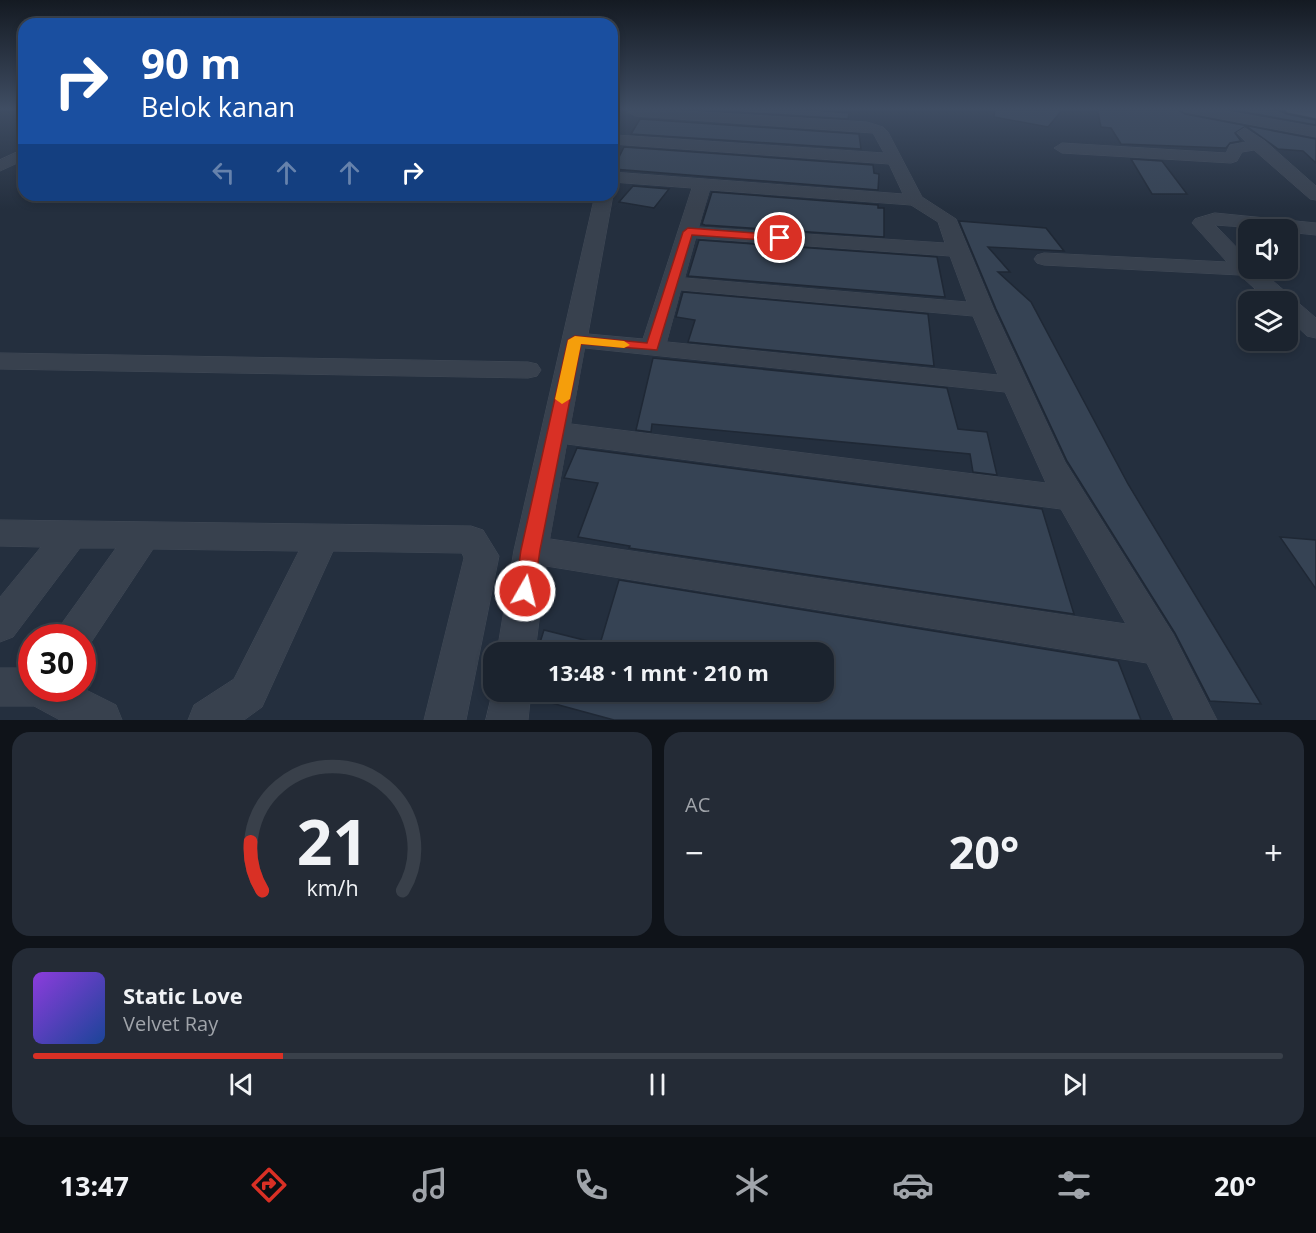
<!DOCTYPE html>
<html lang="id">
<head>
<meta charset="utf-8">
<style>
	:root { --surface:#1b232e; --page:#242b36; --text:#f1f3f6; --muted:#a0a4aa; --line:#39404a; --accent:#d93025 }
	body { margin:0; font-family:"Open Sans",sans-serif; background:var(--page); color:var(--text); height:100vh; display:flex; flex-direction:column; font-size:22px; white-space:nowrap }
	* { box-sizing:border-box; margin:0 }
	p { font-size:20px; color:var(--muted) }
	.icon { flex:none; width:33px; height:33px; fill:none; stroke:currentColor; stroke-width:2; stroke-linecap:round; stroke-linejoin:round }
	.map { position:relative; height:720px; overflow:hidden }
	.panel { display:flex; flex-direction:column; gap:12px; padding:12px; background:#0f1319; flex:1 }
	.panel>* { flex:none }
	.guide { position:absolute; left:18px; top:18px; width:600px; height:183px; border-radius:18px; box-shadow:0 3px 9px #0003,0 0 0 2px var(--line); background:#1a4fa0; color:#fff; overflow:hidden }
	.tools { position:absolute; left:1238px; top:219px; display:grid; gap:12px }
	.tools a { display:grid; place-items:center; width:60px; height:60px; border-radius:12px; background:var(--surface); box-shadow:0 3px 9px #0003,0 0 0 2px var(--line); font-size:30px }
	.speed { position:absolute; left:18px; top:624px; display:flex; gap:12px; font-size:30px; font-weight:700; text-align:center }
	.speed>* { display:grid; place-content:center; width:78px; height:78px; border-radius:50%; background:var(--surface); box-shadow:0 3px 9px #0003,0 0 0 2px var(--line); line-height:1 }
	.speed .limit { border:9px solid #d22; background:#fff; color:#111 }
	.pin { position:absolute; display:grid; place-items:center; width:51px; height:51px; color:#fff; margin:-26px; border:3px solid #fff; border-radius:50%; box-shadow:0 2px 6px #0007 }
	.me { position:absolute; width:66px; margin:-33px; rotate:8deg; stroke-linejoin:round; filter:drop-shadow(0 0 4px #0008) }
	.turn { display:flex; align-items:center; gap:21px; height:126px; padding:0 24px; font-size:27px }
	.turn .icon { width:78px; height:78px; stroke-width:2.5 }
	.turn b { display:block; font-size:42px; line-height:51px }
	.lanes { display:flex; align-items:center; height:57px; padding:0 24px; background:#0003; justify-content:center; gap:30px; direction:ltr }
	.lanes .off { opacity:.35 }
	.big { font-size:45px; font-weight:700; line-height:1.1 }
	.panel .card { flex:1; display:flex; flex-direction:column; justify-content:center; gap:9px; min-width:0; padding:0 21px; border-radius:18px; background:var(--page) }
	.panel .dial { align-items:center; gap:0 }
	.dial svg { height:156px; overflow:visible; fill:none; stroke:var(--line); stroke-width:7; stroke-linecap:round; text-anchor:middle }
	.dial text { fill:var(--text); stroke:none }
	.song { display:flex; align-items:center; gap:18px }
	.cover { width:72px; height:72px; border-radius:9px; background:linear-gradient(135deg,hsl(270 70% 55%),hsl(220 70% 35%)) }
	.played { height:6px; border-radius:3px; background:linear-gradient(90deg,var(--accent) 20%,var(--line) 20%) }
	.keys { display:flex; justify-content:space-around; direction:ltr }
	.heat { display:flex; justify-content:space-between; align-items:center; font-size:33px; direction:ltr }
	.panel .tiles { flex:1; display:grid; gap:12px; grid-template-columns:1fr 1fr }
	.card:last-child { grid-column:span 2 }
	.trip { position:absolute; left:483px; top:642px; width:351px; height:60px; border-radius:18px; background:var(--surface); box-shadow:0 3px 9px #0003,0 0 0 2px var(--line); font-weight:700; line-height:60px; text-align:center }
	.tab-bar { display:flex; height:96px; justify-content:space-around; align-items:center; background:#0b0e12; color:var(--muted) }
	.tab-bar .icon { width:42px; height:42px }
	.tab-bar .active { color:var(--accent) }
	.tab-bar b { font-size:27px; color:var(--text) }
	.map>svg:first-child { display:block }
	.building { fill:#364354; stroke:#1f2835; stroke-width:1.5 }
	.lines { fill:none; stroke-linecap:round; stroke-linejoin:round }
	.street-casing { stroke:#414a57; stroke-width:1 }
	.primary-casing { stroke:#414a57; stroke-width:1 }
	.street { fill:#38414e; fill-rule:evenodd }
	.primary { fill:#56606e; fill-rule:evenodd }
	.route { fill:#d93025; stroke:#8d1f18; stroke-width:1.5 }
	.slow { fill:#f59e0b }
</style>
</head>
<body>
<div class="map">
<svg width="1316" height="720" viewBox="0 0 1316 720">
	<rect width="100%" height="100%" fill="#242f3e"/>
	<g class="building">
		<polygon points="672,108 793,108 849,113 848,119"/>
		<polygon points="995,108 1064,108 1048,127 994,117"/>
		<polygon points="1097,108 1176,108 1185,114 1316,139 1316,163 1303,151 1278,149 1246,126 1235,133 1241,141 1230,143 1226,148 1121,144 1111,128 1101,127"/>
		<polygon points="1222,108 1273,108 1287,114 1316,120 1316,125"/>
		<polygon points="640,119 859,134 861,149 631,134"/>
		<polygon points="624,147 873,165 874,173 879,174 878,190 613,169"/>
		<polygon points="1131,159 1162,161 1187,194 1152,194"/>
		<polygon points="633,186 669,189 654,208 619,202"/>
		<polygon points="712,192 878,205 878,208 884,208 884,237 705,225 702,224"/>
		<polygon points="959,221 1046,228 1064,251 988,247 1010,272 998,272 1031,302 1128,484 1261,704 1210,701 1175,633 1067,461 996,309"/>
		<polygon points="699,240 937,257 945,297 688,276"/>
		<polygon points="683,292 928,314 934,366 688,342 695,320 676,317"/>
		<polygon points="653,358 947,388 958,429 987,432 997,475 973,472 970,454 652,424 651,432 636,430"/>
		<polygon points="577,448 1042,509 1074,614 629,548 630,546 578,537 598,483 564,478"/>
		<polygon points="1280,537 1316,540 1316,589"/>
		<polygon points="619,580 1118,661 1141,720 614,720 533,698 533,692 824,692 824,652 537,652 544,630 600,644"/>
	</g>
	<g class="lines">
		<g class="street-casing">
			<g id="street">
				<path d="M634,108l233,14 16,5 5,5 34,65 34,22 38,91 71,152 108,172 44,86h-43l-27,-57 -601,-97 -11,86h-38l17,-102 81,-355h18l-25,139 55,5 49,-151 -80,-6v-10l291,22 -14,-30 -277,-20v-8l4,-1 268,18 -11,-20 -238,-17 -7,-4zM710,190l201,15 27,17 7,21 -246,-16zM696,238l254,18 17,46 -282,-24zM681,290l292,26 25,59 -331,-33zM585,348l420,44 41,91 -475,-59zM567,444l494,65 65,115 -576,-85z"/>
				<polygon points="1178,108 1209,108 1316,127 1316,137 1185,112"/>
				<polygon points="1245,128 1265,141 1316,186 1316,200 1310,199 1254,150 1242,152 1237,161 1231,163 1062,153 1054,148 1062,143 1226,153 1230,145 1246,142 1237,133"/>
				<polygon points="24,149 24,160 0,171 0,160"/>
				<polygon points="1215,213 1316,223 1316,235 1287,232 1287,230 1215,225 1248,259 1248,268 1258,268 1316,318 1316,338 1307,336 1287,317 1287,302 1269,302 1240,275 1044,265 1037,263 1034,259 1037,255 1044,253 1227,262 1192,223 1195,219"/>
				<polygon points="0,353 528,362 537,364 541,370 537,376 528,378 0,369"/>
				<polygon points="0,520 471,526 483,530 499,556 466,720 424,720 464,558 462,553 333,551 262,707 244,720 188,720 194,705 234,679 299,551 153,549 86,650 82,652 82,638 54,638 60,626 116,548 80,548 13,637 0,642 0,597 41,547 0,546"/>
				<polygon points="0,668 32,668 32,688 82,688 116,705 122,720 60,720 34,706 0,706"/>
				<polygon points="494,686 494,692 531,692 528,720 486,720"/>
			</g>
		</g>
		<g class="primary-casing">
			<polygon id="primary" points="1285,108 1316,108 1316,118 1287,112"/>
		</g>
		<use href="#street" class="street"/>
		<use href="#primary" class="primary"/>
	</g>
	<linearGradient id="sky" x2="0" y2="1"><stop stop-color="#141a22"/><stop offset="0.52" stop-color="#3f4d63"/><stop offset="1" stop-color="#3f4d63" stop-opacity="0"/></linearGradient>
	<rect width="1316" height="209" fill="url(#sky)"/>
	<polygon class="route" points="688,228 780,235 786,238 780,241 692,235 657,350 581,344 540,550 534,591 532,597 525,599 518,597 515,591 521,550 568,340 575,336 647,343 683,232"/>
	<polygon class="slow" points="575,336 624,341 630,345 624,348 581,344 570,399 562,404 555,399 568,340"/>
</svg>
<div class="tools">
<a><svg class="icon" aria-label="sound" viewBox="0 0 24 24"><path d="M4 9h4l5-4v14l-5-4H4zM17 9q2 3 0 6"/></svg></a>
<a><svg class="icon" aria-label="layers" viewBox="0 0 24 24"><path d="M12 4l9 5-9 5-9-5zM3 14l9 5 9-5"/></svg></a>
</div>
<div class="speed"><div class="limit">30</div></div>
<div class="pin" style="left:780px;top:238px;background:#d93025"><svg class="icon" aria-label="arrive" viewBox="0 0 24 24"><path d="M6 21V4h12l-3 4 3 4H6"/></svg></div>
<svg class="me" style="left:525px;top:591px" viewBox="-20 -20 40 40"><circle r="17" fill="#d93025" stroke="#fff" stroke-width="3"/><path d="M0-11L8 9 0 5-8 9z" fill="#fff"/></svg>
<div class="trip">13:48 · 1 mnt · 210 m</div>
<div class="guide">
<div class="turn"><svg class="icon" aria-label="right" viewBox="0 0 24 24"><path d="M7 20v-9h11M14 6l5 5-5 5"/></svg><div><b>90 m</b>Belok kanan</div></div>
<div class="lanes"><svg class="icon off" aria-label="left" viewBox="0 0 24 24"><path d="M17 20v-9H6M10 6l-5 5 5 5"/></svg><svg class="icon off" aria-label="ahead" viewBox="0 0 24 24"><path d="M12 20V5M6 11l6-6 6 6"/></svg><svg class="icon off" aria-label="ahead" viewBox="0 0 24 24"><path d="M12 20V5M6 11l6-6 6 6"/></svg><svg class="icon" aria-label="right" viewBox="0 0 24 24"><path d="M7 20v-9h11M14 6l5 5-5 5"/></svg></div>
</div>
</div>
<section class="panel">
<div class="tiles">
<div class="card dial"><svg viewBox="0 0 100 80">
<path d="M14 69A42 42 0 1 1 86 69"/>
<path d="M14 69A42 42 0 0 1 8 44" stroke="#d93025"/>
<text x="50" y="56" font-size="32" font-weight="700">21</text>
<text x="50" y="72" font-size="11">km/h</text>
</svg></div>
<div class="card"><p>AC</p>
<div class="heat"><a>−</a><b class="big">20°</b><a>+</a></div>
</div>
<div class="card">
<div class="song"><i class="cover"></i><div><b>Static Love</b><p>Velvet Ray</p></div></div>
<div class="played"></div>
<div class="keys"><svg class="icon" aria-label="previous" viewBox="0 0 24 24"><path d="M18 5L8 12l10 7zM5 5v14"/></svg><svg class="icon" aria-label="pause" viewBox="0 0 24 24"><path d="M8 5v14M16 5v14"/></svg><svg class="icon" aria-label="next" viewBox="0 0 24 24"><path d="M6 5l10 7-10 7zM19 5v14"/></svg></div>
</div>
</div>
</section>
<nav class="tab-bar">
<b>13:47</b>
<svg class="icon active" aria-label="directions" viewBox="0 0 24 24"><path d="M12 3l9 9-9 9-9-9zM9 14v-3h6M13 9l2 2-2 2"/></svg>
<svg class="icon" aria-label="music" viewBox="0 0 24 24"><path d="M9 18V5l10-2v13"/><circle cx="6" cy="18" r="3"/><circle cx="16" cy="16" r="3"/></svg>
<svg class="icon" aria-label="phone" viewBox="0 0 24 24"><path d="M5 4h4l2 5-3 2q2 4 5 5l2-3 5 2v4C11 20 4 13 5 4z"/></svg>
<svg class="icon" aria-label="climate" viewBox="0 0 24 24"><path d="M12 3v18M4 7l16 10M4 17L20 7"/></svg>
<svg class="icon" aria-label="car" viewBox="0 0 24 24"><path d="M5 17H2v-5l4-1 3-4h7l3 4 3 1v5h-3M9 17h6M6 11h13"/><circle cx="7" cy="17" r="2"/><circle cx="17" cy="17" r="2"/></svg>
<svg class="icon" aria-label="filters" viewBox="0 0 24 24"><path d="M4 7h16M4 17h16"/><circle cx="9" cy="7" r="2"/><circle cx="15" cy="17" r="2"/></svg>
<b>20°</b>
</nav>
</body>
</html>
